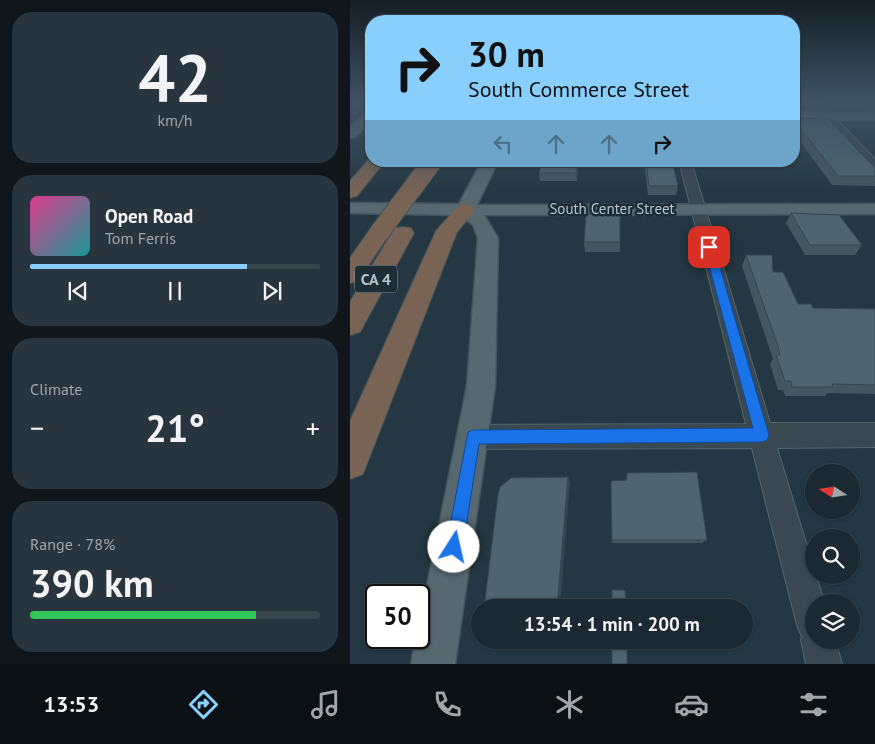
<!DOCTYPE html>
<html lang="en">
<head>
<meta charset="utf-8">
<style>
	:root { --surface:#1b2932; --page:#28353e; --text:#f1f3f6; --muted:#a0a6ac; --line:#39454d; --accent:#89cffd }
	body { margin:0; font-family:"PT Sans",sans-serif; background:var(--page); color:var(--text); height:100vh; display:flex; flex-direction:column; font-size:19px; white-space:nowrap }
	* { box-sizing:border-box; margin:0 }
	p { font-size:16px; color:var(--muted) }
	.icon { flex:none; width:28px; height:28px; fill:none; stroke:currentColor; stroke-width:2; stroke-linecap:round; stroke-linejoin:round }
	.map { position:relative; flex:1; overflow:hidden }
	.sheet { display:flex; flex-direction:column; gap:12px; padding:12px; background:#0f171c; width:350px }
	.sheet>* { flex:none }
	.hud { position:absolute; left:15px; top:15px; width:435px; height:152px; border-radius:20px; box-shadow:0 1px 4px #0004,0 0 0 1px var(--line); background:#89cffd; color:#111; overflow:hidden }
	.needle { width:32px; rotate:282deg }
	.buttons { position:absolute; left:455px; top:464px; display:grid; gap:10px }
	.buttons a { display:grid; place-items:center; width:55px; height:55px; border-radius:50%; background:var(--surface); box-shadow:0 1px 4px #0004,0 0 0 1px var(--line); font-size:25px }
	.speed { position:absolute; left:15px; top:584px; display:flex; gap:10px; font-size:25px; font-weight:700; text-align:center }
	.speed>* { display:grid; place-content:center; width:65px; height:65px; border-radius:50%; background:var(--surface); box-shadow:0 1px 4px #0004,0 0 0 1px var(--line); line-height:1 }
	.speed .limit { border:2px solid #111; border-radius:8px; background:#fff; color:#111 }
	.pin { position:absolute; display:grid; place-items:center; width:42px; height:42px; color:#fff; margin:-21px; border-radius:10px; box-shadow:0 2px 8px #0006 }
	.me { position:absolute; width:55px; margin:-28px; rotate:10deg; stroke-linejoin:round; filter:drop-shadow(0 0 4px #0008) }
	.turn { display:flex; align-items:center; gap:18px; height:105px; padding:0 20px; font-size:22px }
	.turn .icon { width:65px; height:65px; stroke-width:2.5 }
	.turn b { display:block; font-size:35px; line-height:42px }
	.lanes { display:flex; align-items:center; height:48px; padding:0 20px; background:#0003; justify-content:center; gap:25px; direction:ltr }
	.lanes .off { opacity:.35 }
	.big { font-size:38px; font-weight:800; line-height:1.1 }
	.sheet .widget { flex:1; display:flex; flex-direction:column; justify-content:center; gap:8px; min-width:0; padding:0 18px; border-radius:20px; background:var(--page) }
	.sheet .dial { align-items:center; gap:0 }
	.dial b { font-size:65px; line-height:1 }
	.song { display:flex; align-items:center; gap:15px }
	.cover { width:60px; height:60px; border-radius:8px; background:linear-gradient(135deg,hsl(330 70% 55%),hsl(180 70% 35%)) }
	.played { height:5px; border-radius:2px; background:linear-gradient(90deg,var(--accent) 75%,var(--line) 75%) }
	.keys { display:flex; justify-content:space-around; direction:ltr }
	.heat { display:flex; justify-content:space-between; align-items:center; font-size:28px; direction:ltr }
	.charge { height:8px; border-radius:4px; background:linear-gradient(90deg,#34c759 78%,var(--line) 0) }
	.trip { position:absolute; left:121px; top:599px; width:282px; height:50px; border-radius:25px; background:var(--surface); box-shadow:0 1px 4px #0004,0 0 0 1px var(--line); font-weight:800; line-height:50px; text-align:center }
	.tabs { display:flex; height:80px; justify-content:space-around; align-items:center; background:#0b1014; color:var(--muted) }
	.tabs .icon { width:35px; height:35px }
	.tabs .current { color:var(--accent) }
	.tabs b { font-size:22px; color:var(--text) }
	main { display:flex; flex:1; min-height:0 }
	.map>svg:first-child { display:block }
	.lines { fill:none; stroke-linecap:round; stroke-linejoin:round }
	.minor-casing { stroke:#56666e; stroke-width:2 }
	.major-casing { stroke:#45545d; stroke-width:3 }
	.highway-casing { stroke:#43535b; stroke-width:2 }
	.minor { fill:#394851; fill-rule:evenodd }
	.major { fill:#576871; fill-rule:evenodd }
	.highway { fill:#786355; fill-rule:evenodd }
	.highway-bridge-far1-casing { stroke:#43535b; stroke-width:16; stroke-linecap:butt }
	.highway-bridge-casing { stroke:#43535b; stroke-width:21; stroke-linecap:butt }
	.highway-bridge-far1 { stroke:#786355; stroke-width:15 }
	.highway-bridge { stroke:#786355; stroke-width:19 }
	.wall { fill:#44565f }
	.shaded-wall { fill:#37464e }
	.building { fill:#4f646f; stroke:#37464e }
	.route { fill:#1a73e8; stroke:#114b97 }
	.labels { text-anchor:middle; stroke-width:5; stroke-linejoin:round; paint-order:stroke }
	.far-street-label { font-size:15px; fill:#b5c3cb; stroke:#1d2d36 }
	.shield { fill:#1d2d36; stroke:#87969e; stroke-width:1 }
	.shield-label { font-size:16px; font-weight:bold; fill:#b5c3cb }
</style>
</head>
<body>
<main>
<section class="sheet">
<div class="widget dial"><b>42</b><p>km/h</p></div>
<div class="widget">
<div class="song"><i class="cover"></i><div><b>Open Road</b><p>Tom Ferris</p></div></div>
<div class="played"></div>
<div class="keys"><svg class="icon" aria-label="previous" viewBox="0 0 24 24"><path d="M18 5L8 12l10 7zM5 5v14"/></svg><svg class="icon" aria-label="pause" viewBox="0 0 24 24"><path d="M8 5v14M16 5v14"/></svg><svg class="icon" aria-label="next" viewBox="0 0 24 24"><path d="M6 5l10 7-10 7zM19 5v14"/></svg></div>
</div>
<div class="widget"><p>Climate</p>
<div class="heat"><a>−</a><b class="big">21°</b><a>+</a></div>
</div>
<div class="widget"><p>Range · 78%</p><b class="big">390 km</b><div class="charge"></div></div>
</section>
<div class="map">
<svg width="525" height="664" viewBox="0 0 525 664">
	<rect width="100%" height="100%" fill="#243742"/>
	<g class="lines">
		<g class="minor-casing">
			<g id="minor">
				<polygon points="457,100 468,100 477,110 483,106 525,105 525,111 486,112 483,116 525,159 525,170 521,169"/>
				<polygon points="329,161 341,161 420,423 525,423 525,447 427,448 464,569 464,575 466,575 474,602 464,602 464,640 485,640 492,664 456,664 451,640 452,637 447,625 402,448 123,449 114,446 111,437 114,428 123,425 396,424"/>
			</g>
		</g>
		<g class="major-casing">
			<g id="major">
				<polygon points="21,103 21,122 5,137 0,138 0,127 13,116 17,104"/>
				<rect x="444" y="112" width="81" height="8"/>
				<polygon points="132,161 148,161 127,205 525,204 525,214 134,215 148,238 145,386 105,664 61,664 66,638 69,638 69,626 117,386 128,238 123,225 110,215 0,213 0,203 109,204"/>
			</g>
		</g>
		<g class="highway-casing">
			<g id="highway">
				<polygon points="21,112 21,121 14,120 12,117 14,114"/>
				<polygon points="21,157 21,161 35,161 7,196 0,198 0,181"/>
				<polygon points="115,204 122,206 125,210 107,232 13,474 0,479 0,421 86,231 108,206"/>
				<polygon points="29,227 37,228 40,233 8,281 0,283 0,258 21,228"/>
				<polygon points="53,227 61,228 64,233 10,332 0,335 0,302 45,228"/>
			</g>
		</g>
		<use href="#minor" class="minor"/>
		<use href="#major" class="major"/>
		<use href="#highway" class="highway"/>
		<g class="highway-bridge-far1-casing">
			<polyline id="highway-bridge-far1" points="81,163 83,161"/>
		</g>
		<g class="highway-bridge-casing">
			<polyline id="highway-bridge" points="29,233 82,162"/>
		</g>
		<use href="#highway-bridge-far1" class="highway-bridge-far1"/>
		<use href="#highway-bridge" class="highway-bridge"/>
	</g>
	<g class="wall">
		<polygon points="444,118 525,168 525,186 482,185 444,133"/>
		<polygon points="192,161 229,161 227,181 190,181 189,173"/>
		<polygon points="294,161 322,161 328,186 326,195 298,195"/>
		<polygon points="351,161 382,161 380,167 353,167"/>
		<polygon points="441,213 512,245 505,255 455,255 436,223"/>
		<polygon points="234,242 270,242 270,252 235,252"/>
		<polygon points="396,255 423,272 448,304 463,308 525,309 525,394 477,393 475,396 435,396 433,390 428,390 420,364 423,359 392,266"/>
		<polygon points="277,473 357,540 352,543 262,543 261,481 276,480"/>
	</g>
	<g class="shaded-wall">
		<polygon points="0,100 16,100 0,114"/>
		<polygon points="227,161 229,161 227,181 226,173"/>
		<polygon points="218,477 220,483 210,608 207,608"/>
	</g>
	<g class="building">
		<polygon points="444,118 478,119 525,168 525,176 488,176 444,120"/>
		<polygon points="192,161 227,161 226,173 189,173"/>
		<polygon points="296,161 322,161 328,186 299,186"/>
		<polygon points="441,213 489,215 512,245 460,245"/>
		<polygon points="236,214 270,214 270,242 234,242"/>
		<polygon points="396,255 422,255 423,272 433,272 448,304 461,304 463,308 525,309 525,385 482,384 483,387 442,387 441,381 435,381 426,355 430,355 428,346"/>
		<polygon points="347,472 357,540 262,540 261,481 277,480 277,473"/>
		<polygon points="218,477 207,608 134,608 148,494 150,487 161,478"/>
		<polygon points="262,590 275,590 276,608 262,608"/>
		<polygon points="130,637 130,640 204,640 129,642"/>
		<rect x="262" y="640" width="15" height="24"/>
	</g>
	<linearGradient id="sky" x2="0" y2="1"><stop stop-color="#141e24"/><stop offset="0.52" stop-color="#3f5365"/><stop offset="1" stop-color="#3f5365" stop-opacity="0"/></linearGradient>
	<rect width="525" height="193" fill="url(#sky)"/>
	<polygon class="route" points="359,244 364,247 419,435 417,440 412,442 129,444 113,547 110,553 104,555 98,553 96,547 118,432 123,430 403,428 354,247"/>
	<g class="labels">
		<g class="far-street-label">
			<text x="262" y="214">South Center Street</text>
		</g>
		<rect class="shield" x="5" y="265.5" width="42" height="27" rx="4"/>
		<g class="shield-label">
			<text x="26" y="285">CA 4</text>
		</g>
	</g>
</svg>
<div class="buttons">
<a><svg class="needle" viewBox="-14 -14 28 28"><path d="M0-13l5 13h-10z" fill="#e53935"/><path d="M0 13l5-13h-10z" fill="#a0a6ac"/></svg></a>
<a><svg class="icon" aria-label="search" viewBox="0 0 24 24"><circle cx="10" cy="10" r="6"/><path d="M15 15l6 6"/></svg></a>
<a><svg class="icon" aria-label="layers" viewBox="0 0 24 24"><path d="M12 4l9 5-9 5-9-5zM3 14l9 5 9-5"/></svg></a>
</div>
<div class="speed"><div class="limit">50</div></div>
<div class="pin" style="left:359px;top:247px;background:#d93025"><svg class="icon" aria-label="arrive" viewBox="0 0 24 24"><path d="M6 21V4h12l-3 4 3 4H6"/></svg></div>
<svg class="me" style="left:104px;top:547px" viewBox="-20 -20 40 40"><circle r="19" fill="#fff"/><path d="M0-13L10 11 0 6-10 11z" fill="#1a73e8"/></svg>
<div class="trip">13:54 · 1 min · 200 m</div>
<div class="hud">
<div class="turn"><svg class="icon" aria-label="right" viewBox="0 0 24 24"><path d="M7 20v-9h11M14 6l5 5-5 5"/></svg><div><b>30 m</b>South Commerce Street</div></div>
<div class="lanes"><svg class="icon off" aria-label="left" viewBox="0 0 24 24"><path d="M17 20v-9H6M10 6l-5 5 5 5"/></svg><svg class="icon off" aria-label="ahead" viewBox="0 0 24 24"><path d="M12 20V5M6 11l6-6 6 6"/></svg><svg class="icon off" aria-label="ahead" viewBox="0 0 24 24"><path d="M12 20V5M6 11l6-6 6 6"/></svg><svg class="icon" aria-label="right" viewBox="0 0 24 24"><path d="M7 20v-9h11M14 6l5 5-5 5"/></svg></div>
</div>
</div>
</main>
<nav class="tabs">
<b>13:53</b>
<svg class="icon current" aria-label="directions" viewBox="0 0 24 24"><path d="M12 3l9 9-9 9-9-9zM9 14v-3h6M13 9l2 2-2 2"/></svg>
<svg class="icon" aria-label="music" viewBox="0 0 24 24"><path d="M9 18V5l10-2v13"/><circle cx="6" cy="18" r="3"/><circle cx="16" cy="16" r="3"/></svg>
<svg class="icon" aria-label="phone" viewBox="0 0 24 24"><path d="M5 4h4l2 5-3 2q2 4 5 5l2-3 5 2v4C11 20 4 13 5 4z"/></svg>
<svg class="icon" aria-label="climate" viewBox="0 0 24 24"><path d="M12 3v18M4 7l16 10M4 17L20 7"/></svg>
<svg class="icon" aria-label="car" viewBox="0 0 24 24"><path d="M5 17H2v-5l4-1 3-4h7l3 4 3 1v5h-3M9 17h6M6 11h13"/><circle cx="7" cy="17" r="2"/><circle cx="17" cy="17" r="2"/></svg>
<svg class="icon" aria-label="filters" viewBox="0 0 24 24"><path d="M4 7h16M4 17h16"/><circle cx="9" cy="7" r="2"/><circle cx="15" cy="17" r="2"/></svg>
</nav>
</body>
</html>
